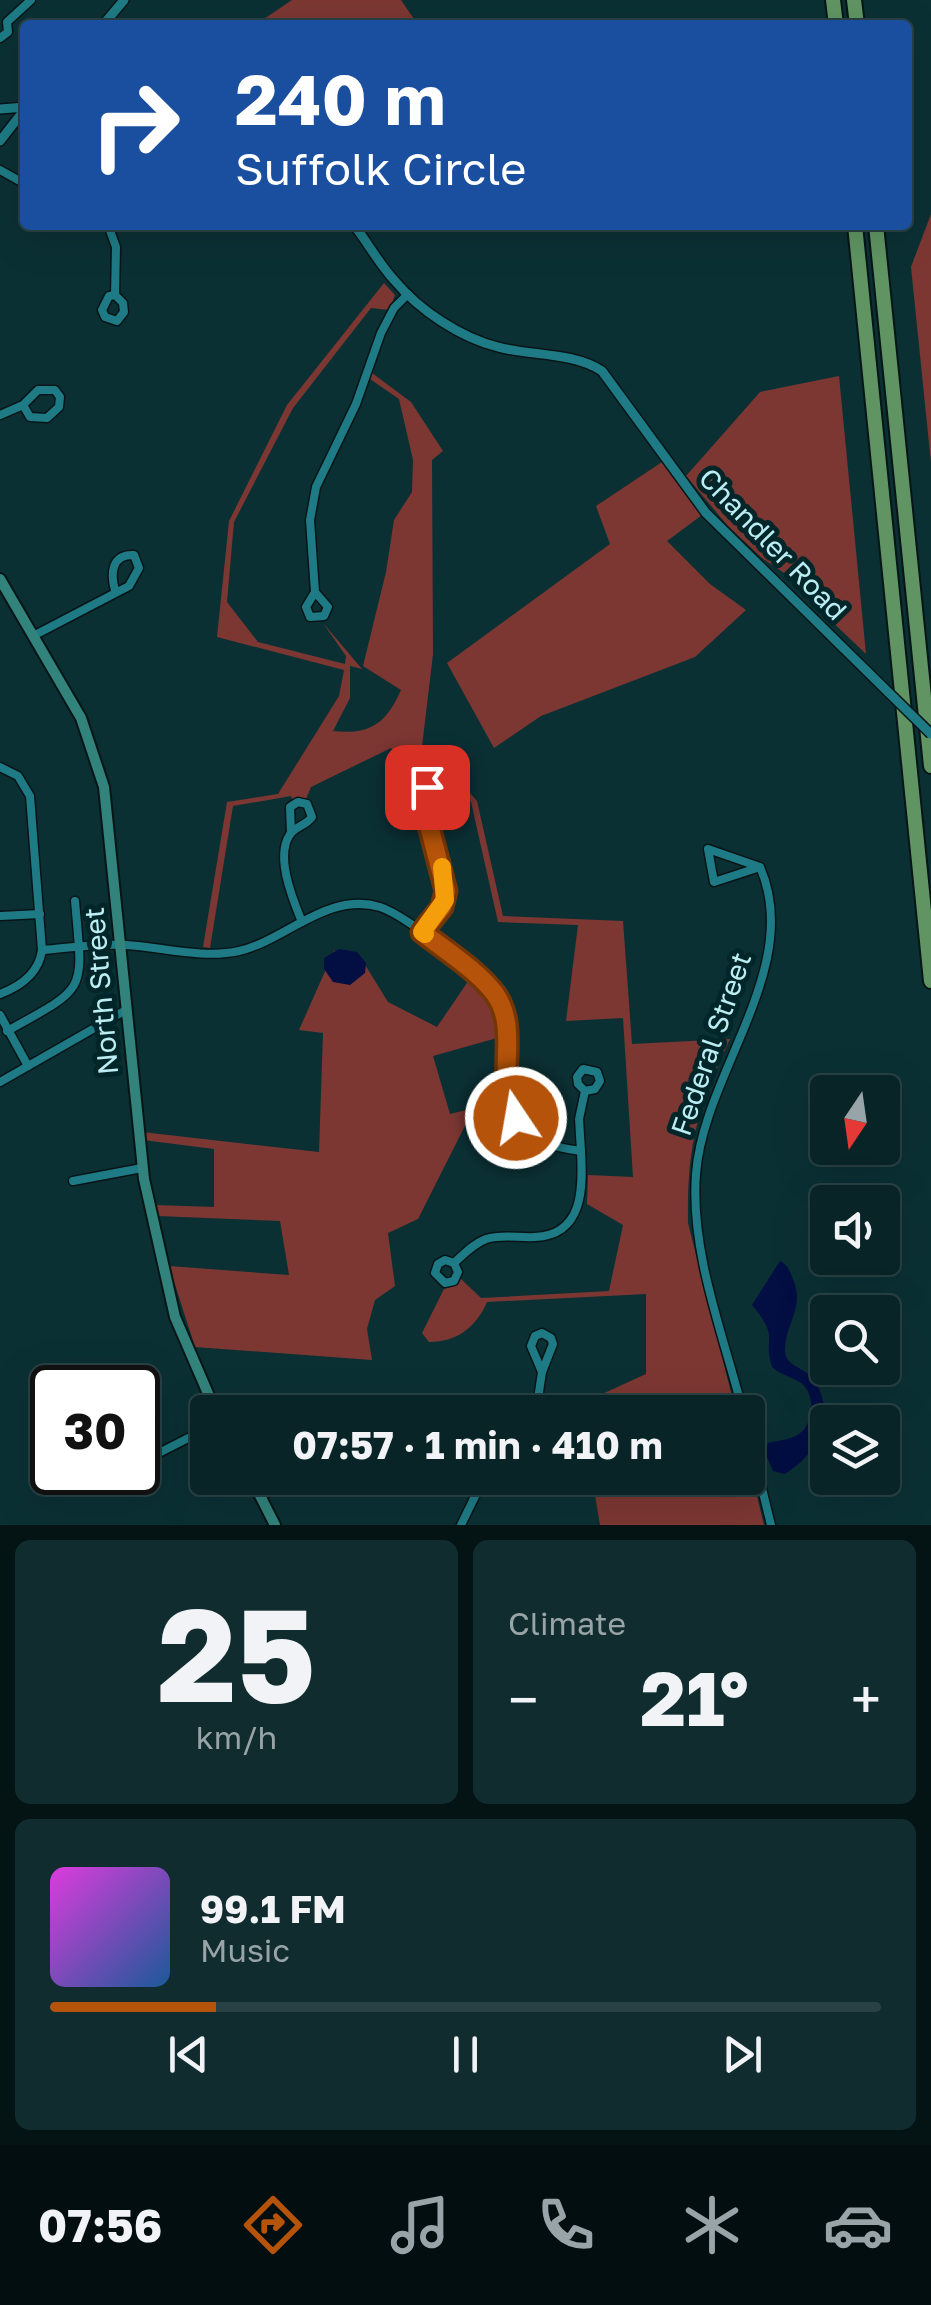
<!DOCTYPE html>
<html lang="en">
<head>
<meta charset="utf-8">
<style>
	:root { --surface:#082427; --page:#112c2f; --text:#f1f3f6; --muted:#98a4a7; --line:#294144; --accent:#b45309 }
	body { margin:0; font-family:"Golos Text",sans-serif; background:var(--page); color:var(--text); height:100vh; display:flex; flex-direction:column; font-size:38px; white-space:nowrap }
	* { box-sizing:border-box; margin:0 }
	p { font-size:32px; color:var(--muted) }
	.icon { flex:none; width:55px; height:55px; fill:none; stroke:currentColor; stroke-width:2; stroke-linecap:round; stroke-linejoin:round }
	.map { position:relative; height:1525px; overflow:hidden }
	.side { display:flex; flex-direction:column; gap:15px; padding:15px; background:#041415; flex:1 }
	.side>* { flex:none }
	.top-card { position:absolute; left:20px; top:20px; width:892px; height:210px; border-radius:10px; box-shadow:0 10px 40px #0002,0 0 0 2px var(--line); background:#1a4fa0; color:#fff; overflow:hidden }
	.needle { width:65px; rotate:193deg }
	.fabs { position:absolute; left:810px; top:1075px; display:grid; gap:20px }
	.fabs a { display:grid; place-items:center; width:90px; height:90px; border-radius:10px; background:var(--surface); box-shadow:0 10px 40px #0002,0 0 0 2px var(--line); font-size:50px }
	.speed { position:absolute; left:30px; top:1365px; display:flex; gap:20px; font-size:50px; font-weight:700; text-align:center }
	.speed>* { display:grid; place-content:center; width:130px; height:130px; border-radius:50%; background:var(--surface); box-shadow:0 10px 40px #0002,0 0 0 2px var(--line); line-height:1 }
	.speed .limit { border:5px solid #111; border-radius:15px; background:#fff; color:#111 }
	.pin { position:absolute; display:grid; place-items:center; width:85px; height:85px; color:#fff; margin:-42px; border-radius:20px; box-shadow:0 5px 15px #0006 }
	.me { position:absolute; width:110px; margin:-55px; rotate:348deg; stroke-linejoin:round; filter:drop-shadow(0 0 8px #0008) }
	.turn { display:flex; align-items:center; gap:35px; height:210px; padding:0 50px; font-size:45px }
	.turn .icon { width:130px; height:130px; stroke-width:2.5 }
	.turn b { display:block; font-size:70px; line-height:85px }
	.big { font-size:75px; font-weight:700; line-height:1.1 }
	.side .widget { flex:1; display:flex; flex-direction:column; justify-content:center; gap:15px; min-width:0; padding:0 35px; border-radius:15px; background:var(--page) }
	.side .dial { align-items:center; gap:0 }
	.dial b { font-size:130px; line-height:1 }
	.song { display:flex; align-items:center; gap:30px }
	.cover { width:120px; height:120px; border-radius:15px; background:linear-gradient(135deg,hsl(300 70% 55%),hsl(210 70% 35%)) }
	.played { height:10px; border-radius:5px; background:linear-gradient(90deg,var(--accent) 20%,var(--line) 20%) }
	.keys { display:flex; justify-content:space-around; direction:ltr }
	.heat { display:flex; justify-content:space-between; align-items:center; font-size:55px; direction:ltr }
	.side .tiles { flex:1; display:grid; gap:15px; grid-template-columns:1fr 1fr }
	.widget:last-child { grid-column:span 2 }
	.trip { position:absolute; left:190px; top:1395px; width:575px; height:100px; border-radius:10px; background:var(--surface); box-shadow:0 10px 40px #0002,0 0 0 2px var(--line); font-weight:700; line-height:100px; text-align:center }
	.menu { display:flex; height:160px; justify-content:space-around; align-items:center; background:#030e10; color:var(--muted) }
	.menu .icon { width:70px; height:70px }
	.menu .on { color:var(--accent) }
	.menu b { font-size:45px; color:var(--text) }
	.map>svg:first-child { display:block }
	.green { fill:#7c3732 }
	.water { fill:#030e43 }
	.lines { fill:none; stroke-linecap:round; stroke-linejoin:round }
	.minor-casing { stroke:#071517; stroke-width:11 }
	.tertiary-casing { stroke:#071517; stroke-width:12 }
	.secondary-casing { stroke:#071517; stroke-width:14 }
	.motorway-casing { stroke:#071517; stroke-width:18 }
	.minor { stroke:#1e7b85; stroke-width:8 }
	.tertiary { stroke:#1e7b85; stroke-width:9 }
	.secondary { stroke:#32837b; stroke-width:10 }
	.motorway { stroke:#609563; stroke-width:14 }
	.tertiary-bridge-casing { stroke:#071517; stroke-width:12; stroke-linecap:butt }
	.tertiary-bridge { stroke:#1e7b85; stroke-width:9 }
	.route-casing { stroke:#753606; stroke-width:25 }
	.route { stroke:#b45309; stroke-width:18 }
	.slow { stroke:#f59e0b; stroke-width:18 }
	.labels { text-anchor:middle; stroke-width:10; stroke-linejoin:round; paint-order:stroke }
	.street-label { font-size:28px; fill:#bbedf3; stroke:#00262a }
</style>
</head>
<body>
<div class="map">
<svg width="931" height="1525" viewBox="0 0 931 1525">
	<rect width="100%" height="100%" fill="#0b3034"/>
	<g class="green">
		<polygon points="292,0 401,0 418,25 255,25"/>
		<polygon points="931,214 931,463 911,267"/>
		<path d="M384,283l11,12 -6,15 -18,-2 -78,100 -59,114 -7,80 31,40 87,22 1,-8 -23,-33 39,46 -12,-3v32l-17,33c37,4 53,-7 68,-41l-38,-24 23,-94 8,-52 18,-28 1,-32 -14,-61 -29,-20 2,-6 39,29 32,49 -11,9 1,194 -14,118 24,-9 34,38 26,115 120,5 9,123 98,-5c-33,70 -43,106 -42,184l48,189h-154l-2,-8 66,-30v-80l-159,8c-11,26 -31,40 -58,40l-7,-9 22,-44 9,-3 7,-8 21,20 128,-7 14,-66 -36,-21 1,-29 45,2 -10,-159 -57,3 12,-96 -80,-3 -27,-120 -30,-27 -11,8 -19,1 -20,-36 -80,39 -5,12 -13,2 -2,-5 -58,10 -23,142 -7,-1 24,-145 51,-8 61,-98 5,-26 -127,-33 12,-116 58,-116z"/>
		<polygon points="839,376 866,654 801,592 793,579 762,558 728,526 686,476 760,392"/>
		<polygon points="662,462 702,515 667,541 710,584 746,610 695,657 541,716 494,748 447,663 610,544 596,506"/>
		<path d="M334,951l25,4 29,47 49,25 32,-47c18,16 28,33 28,58l-64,18 17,58 24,-6 -56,111 -30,14 7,53 -20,14 -8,29 5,31 -177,-13 -26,-81 120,9 -9,-54 -122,-5 -3,-11 59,2v-58l-71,-9 -1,-8 177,20 4,-119 -24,-3z"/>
		<polygon points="748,1459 764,1525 600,1525 592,1478 748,1478"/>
	</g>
	<g class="water">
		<polygon points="339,949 357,952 366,963 365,973 350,985 333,982 324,969 324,958"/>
		<path d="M780,1261c8,4 9,9 13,18 12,29 -7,43 -8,69 -2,19 21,19 30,33 22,38 3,72 -30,93l-12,-3 -8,-19 3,-9c10,-3 23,-3 31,-9 15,-10 17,-40 2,-51 -9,-6 -20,-8 -29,-16 -10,-32 9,-27 -20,-62z"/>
	</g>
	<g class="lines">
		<g class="minor-casing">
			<g id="minor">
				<polyline points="0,38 8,32 7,22 31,0"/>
				<polyline points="0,170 25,184"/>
				<polyline points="108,225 116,247 115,295 123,303 124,312 117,321 105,317 102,310 109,296 115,295"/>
				<polyline points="0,415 23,405 38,390 55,390 60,397 59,407 47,418 30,417 23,405"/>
				<polyline points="315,592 328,607 324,616 310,617 306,607 315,592 310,520 316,487 356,404 381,333 394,308 408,294"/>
				<path d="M33,636l96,-50 10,-18 -5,-13c-22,-1 -24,18 -19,35"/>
				<path d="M0,767l18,9 12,20 12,154c-3,23 -21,36 -42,44"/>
				<path d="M291,833l-1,-26 8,-5 9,2 5,13c-6,8 -14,9 -20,15 -19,21 1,68 10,90"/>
				<polyline points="0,916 40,914"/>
				<polyline points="422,932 442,907 446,891 426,814 432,793 425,786 417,787 410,794 411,802 426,814"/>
				<path d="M42,950c27,-2 56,-7 84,-5 35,2 77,14 113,6 47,-11 89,-60 141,-44 26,8 112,74 121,99 24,61 -30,132 80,145 2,36 3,84 -46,86 -16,1 -33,-3 -49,2 -13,5 -22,15 -32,24l4,9 -4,9 -9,2 -10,-10 3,-9 7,-4 9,3"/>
				<polyline points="0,1015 28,1066"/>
				<path d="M7,1031c82,-45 76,-38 68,-130"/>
				<polyline points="0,1082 126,1010"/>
				<polyline points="581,1151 579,1119 585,1091 595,1089 600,1081 597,1072 583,1069 577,1077 578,1084 585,1091"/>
				<polyline points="73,1181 142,1168"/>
				<polyline points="536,1412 542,1372 553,1344 551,1338 542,1333 535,1336 531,1346 542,1372"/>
				<path d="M743,1412c-19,-76 -53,-159 -47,-238 7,-100 108,-207 64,-307l-46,15 -6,-33 52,18"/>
				<polyline points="748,1432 771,1525"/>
				<polyline points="138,1459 147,1459 208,1428"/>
				<polyline points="108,1472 113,1482 120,1484 137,1472"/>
				<polyline points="261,1496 295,1478"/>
				<polyline points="461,1525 484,1478"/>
			</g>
		</g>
		<g class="tertiary-casing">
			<g id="tertiary">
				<polyline points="103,25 124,0"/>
				<polyline points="0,109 25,107"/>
				<polyline points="0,141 25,109"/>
				<path d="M354,225c14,18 25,39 41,56 24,29 66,57 103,66 33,9 75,5 104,24l104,142 176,173"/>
			</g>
		</g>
		<g class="secondary-casing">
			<g id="secondary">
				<polyline points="0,579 81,718 104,787 144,1179 175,1317 216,1412"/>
				<polyline points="251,1478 275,1525"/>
			</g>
		</g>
		<g class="motorway-casing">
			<g id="motorway">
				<polyline points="833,0 836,25"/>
				<polyline points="854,0 857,25"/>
				<polyline points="855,225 931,981"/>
				<polyline points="876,225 931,766"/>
			</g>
		</g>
		<use href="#minor" class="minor"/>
		<use href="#tertiary" class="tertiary"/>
		<use href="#secondary" class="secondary"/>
		<use href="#motorway" class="motorway"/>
		<g class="tertiary-bridge-casing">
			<polyline id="tertiary-bridge" points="882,686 931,734"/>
		</g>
		<use href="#tertiary-bridge" class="tertiary-bridge"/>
	</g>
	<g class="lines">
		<g class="route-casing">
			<path id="route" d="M427,787l6,9 -7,18 20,77 -4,16 -20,25c24,19 55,38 73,62 26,36 -1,85 21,124"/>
		</g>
		<use href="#route" class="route"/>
		<polyline class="slow" points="425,934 422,932 445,900 442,867"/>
	</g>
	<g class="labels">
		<g class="street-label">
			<text transform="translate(773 544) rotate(46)" y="10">Chandler Road</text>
			<text transform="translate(101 991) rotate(-95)" y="10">North Street</text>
			<text transform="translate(711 1044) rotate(-71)" y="10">Federal Street</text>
		</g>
	</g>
</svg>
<div class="fabs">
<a><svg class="needle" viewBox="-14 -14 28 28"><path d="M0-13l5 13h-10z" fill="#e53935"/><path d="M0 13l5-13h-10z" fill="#98a4a7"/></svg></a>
<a><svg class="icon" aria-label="sound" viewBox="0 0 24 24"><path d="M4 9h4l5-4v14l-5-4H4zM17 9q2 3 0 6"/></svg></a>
<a><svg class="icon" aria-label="search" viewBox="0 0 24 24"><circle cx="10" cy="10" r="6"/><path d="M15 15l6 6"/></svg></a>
<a><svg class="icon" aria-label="layers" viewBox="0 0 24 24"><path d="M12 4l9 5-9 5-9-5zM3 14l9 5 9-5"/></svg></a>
</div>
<div class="speed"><div class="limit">30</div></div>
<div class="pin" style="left:427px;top:787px;background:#d93025"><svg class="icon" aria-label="arrive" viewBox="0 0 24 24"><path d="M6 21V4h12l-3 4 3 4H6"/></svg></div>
<svg class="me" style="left:516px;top:1118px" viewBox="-20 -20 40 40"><circle r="17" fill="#b45309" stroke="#fff" stroke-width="3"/><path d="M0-11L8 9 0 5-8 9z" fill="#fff"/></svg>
<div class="trip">07:57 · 1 min · 410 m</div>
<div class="top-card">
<div class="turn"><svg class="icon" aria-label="right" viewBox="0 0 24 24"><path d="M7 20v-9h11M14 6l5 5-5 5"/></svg><div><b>240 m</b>Suffolk Circle</div></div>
</div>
</div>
<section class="side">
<div class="tiles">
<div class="widget dial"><b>25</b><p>km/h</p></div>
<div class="widget"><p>Climate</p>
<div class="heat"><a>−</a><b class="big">21°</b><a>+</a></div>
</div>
<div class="widget">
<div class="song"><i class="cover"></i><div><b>99.1 FM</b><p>Music</p></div></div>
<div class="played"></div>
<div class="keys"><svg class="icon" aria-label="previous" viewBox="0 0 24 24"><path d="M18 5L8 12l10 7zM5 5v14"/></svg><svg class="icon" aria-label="pause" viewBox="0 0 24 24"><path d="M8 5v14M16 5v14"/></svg><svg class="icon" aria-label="next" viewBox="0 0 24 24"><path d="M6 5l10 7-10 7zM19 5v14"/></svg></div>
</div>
</div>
</section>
<nav class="menu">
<b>07:56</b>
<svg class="icon on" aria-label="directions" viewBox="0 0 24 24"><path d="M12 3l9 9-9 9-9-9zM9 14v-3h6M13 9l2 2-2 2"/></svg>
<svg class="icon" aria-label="music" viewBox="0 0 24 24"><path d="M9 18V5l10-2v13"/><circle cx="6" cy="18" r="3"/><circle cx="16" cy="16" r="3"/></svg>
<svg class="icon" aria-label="phone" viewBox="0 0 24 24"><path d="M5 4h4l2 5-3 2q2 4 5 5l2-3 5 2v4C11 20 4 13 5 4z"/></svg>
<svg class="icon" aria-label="climate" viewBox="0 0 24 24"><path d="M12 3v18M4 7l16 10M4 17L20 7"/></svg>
<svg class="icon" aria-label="car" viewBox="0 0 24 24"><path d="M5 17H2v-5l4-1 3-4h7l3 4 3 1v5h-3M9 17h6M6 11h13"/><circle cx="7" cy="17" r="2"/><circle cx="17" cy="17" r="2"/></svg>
</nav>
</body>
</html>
